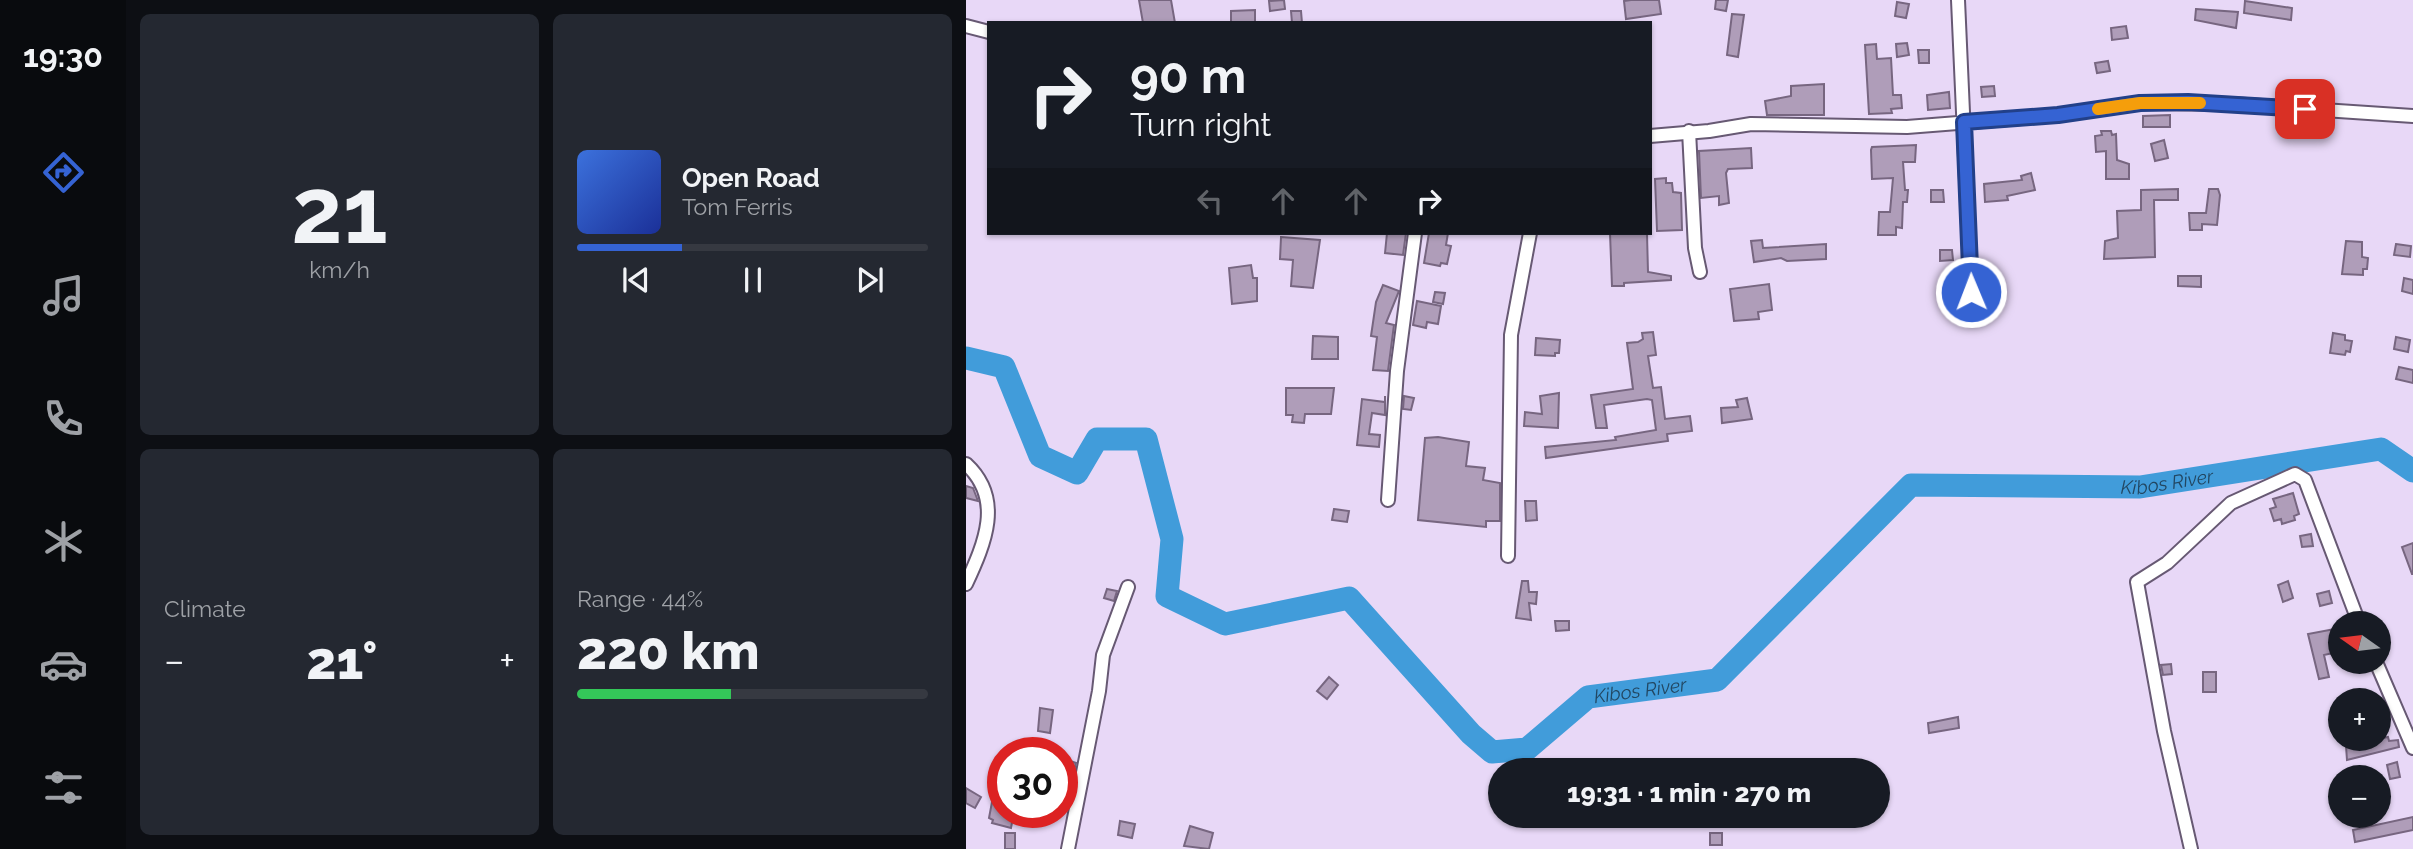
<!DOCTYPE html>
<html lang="en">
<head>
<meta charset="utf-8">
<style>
	:root { --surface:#171b24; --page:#242831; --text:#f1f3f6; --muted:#9ea1a6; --line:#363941; --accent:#3563d3 }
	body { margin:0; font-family:Raleway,sans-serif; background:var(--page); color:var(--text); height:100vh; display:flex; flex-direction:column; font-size:26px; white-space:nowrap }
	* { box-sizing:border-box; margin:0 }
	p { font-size:23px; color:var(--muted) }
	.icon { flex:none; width:38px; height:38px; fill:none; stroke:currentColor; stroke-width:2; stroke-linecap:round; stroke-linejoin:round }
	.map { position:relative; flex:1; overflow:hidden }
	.panel { display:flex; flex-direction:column; gap:14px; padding:14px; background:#0d0f14; width:840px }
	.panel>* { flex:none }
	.hud { position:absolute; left:21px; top:21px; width:665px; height:214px; border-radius:0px; box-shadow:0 2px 5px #0004; background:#171b24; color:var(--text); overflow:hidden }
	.needle { width:46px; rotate:284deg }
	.buttons { position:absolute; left:1362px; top:611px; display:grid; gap:14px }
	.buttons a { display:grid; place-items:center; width:63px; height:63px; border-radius:50%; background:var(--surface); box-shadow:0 2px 5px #0004; font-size:35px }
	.speed { position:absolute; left:21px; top:737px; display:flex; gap:14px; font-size:35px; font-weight:700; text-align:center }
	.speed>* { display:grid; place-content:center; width:91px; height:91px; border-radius:50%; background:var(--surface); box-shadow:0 2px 5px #0004; line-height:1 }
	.speed .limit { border:10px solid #d22; background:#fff; color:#111 }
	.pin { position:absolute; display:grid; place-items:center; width:60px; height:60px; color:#fff; margin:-30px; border-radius:14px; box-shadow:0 4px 10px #0006 }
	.me { position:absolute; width:77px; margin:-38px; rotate:359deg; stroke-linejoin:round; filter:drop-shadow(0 0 5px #0008) }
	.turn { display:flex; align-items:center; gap:24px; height:147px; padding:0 28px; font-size:32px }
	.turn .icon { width:91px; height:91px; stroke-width:2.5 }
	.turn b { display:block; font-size:49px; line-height:60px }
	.lanes { display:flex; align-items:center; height:66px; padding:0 28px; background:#0003; justify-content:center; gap:35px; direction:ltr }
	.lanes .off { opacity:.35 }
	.big { font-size:52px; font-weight:800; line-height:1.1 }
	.panel .widget { flex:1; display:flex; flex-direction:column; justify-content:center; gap:10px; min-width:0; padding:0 24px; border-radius:10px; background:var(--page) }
	.panel .dial { align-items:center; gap:0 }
	.dial b { font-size:91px; line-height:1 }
	.song { display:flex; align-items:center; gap:21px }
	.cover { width:84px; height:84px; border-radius:10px; background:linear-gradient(135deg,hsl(220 70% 55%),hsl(230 70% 35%)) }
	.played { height:7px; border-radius:4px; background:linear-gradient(90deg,var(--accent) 30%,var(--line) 30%) }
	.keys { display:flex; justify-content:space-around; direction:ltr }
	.heat { display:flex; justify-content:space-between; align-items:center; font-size:38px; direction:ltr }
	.charge { height:10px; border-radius:5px; background:linear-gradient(90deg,#34c759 44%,var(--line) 0) }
	.panel .tiles { flex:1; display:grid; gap:14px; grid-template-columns:repeat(2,1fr) }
	.trip { position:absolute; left:522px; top:758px; width:402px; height:70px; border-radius:35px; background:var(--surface); box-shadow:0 2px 5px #0004; font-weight:800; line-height:70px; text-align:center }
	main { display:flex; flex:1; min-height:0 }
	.tab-bar { display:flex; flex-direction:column; width:126px; justify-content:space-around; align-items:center; background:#090b0e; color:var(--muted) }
	.tab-bar .icon { width:49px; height:49px }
	.tab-bar .current { color:var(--accent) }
	.tab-bar b { font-size:32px; color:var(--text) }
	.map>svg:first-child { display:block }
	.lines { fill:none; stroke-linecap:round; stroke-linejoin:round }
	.river { stroke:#419cda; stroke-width:23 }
	.building { fill:#af9db9; stroke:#776680; stroke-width:2 }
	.minor-casing { stroke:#675973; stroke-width:16 }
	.minor { stroke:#fff; stroke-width:12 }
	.route-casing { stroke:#224089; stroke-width:18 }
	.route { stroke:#3563d3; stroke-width:12 }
	.slow { stroke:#f59e0b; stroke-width:12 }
	.labels { text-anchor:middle; stroke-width:6; stroke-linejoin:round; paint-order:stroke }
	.water-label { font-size:19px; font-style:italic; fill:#224762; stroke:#fff }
</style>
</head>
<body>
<main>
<nav class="tab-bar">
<b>19:30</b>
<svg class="icon current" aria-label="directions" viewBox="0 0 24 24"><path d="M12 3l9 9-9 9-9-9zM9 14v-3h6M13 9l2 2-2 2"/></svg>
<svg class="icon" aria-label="music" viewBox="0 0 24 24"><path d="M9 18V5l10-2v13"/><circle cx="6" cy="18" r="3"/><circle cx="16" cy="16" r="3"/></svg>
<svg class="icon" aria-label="phone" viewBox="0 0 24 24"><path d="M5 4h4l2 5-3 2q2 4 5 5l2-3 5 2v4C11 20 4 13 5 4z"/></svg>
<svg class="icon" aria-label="climate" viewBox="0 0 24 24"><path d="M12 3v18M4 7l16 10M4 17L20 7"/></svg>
<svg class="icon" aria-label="car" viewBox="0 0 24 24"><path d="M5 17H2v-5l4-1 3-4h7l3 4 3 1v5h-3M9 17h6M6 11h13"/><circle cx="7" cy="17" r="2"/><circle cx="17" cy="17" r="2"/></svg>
<svg class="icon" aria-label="filters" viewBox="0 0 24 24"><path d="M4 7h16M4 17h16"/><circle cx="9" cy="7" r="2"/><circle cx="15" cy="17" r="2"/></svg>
</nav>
<section class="panel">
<div class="tiles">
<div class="widget dial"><b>21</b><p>km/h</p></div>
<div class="widget">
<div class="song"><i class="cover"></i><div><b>Open Road</b><p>Tom Ferris</p></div></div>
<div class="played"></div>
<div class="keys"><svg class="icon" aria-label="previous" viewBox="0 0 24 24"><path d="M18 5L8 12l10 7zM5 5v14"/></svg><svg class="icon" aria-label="pause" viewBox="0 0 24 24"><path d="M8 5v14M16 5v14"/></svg><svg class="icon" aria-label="next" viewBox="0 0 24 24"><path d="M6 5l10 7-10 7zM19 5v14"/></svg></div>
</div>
<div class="widget"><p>Climate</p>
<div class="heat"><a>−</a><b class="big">21°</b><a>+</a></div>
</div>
<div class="widget"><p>Range · 44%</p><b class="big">220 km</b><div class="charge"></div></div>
</div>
</section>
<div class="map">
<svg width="1447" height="849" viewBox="0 0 1447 849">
	<rect width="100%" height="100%" fill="#e8d8f7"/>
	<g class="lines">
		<path class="river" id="s1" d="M0,358l38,9 36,89 37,17 20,-34h49l26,100 -5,57 58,28 124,-26 122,136 21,18 35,-3 61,-52 129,-17 194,-195 229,2 241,-38 32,22"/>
	</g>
	<g class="building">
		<polygon points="173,0 205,0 209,23 177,23"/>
		<polygon points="318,0 319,9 304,11 303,1"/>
		<polygon points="665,0 693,0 695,14 660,19 658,1"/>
		<polygon points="750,0 762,0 760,11 749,9"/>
		<polygon points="1279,1 1326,8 1325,20 1278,13"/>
		<polygon points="931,2 943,4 940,18 929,16"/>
		<polygon points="1230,9 1272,12 1270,28 1229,20"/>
		<polygon points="289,10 289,23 265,23 265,11"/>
		<polygon points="325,11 335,11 336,23 326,23"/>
		<polygon points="766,14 778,15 772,57 761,55"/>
		<polygon points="1160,26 1162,38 1146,40 1145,28"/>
		<polygon points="941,43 943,55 931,57 930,44"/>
		<polygon points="910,44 911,59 925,58 927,95 935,95 936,108 925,109 926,113 903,114 899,45"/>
		<polygon points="952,50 963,50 963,63 953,63"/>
		<polygon points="1142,61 1144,71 1131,73 1129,63"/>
		<polygon points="858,84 858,115 801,115 799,101 825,96 825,86"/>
		<polygon points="1028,86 1029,96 1016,97 1015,87"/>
		<polygon points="983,92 984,108 962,110 961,95"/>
		<polygon points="1204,115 1204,127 1177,127 1177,116"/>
		<polygon points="1135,131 1145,131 1146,135 1150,134 1151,160 1163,164 1163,179 1140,179 1140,151 1130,152 1129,136 1136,135"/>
		<polygon points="1198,140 1202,158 1189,161 1185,144"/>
		<polygon points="950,145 949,162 937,162 939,190 942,190 941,202 937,202 936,228 930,227 930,235 912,235 913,212 924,212 927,178 906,179 905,150 906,147"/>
		<polygon points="785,148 786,168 762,169 760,173 763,203 753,205 753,196 735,198 733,151"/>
		<polygon points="1065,173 1069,190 1041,196 1042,200 1019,202 1018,184 1056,180 1055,176"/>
		<polygon points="700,178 700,183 706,183 707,192 715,193 716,230 691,231 689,179"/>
		<polygon points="1212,189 1212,200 1188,200 1189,257 1138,259 1139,241 1152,238 1151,211 1175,210 1175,190"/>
		<polygon points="1243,189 1252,189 1254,195 1251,225 1236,224 1236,230 1224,230 1223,213 1240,213"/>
		<polygon points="965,190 977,190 978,202 965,202"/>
		<polygon points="421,233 440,233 437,255 419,253"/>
		<polygon points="463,233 482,233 480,245 485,246 481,264 475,263 474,266 458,263"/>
		<polygon points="644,233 681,234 682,272 705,276 705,280 658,283 658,286 646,286"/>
		<polygon points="315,237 354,240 347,288 325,286 327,260 314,259"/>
		<polygon points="796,240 797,248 860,244 860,259 821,261 815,258 788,262 785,241"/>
		<polygon points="1380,241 1396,242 1396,257 1402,258 1401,269 1397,269 1397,275 1376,274"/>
		<polygon points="1430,244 1445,246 1444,257 1428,255"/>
		<polygon points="974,250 986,250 987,260 974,261"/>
		<polygon points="285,265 287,278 291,278 291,301 266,304 263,268"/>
		<polygon points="1212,276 1235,276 1235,287 1212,286"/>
		<polygon points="1438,278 1447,280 1447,294 1436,291"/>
		<polygon points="803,284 806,310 792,312 793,319 768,321 764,289"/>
		<polygon points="417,285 433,291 420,323 428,325 422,371 407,370 411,337 405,336 410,302"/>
		<polygon points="469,292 479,293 477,304 467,302"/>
		<polygon points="451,301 475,306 472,324 461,322 460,328 447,325"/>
		<polygon points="687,332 690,355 682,356 687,388 695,387 699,419 724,416 726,431 701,434 702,441 580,458 579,447 650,440 649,437 690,430 686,400 681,399 638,405 641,428 630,428 625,395 667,389 661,343 672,342 677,339 676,333"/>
		<polygon points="1367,333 1379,335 1379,340 1386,341 1384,352 1380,351 1379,355 1364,353"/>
		<polygon points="347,336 372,337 372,359 346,359"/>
		<polygon points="1430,337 1444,340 1442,352 1428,349"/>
		<polygon points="570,338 594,340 593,353 589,353 589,356 569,355"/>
		<polygon points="1433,367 1447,370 1447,383 1430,379"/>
		<polygon points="320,388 368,388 365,414 339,414 338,423 326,422 327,415 320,415"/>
		<polygon points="593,393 592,428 558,426 559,412 576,414 574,396"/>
		<polygon points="419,396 419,415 406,413 403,434 414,435 413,447 391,445 396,399 419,402"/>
		<polygon points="438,396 448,398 445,410 437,409"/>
		<polygon points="781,398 786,419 756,423 755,408 772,407 770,400"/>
		<polygon points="472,437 503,442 500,466 519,468 517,480 534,483 534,521 520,521 520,527 452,520 459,438"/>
		<polygon points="0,486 7,488 12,501 0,498"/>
		<polygon points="1327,493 1333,514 1328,516 1329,520 1316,524 1315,519 1308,521 1304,509 1310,507 1307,499"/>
		<polygon points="559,501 570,501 571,520 560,521"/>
		<polygon points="368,509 383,511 381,522 366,520"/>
		<polygon points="1345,534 1347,546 1336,547 1334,536"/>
		<polygon points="1447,543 1447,574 1446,574 1436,547"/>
		<polygon points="556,581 562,581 563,592 571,592 570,604 563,603 565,620 550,618"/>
		<polygon points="1322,581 1327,598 1317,602 1312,585"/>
		<polygon points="141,589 151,591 148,601 138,598"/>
		<polygon points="1363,591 1366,603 1354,606 1351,594"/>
		<polygon points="589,621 603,621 603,630 590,631"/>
		<polygon points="1374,628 1371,647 1366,648 1367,653 1358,655 1363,677 1353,679 1342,634"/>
		<polygon points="1205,664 1206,674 1197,675 1195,665"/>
		<rect x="1237" y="672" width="13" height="20"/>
		<polygon points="363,677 372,685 361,699 351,691"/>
		<polygon points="74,708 87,710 84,733 72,731"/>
		<polygon points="992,717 993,728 963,733 962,723"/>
		<polygon points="1422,737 1423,741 1432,740 1433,747 1381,760 1380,746 1413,742 1412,739"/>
		<polygon points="101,760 110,763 105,782 96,779"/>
		<polygon points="1431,762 1434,777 1424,779 1421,765"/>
		<polygon points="0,788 15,797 9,808 0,803"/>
		<polygon points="26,802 37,805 37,812 48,812 45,828 26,823 27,820 23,818"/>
		<polygon points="1447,817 1447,830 1389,842 1387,830"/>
		<polygon points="154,821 169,824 166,838 152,835"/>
		<polygon points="224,826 247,833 243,849 218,846"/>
		<rect x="39" y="833" width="10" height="16"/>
		<rect x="744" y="833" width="12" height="12"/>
	</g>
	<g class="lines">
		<g class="minor-casing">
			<g id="minor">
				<polyline points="992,0 1005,292"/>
				<polyline points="0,26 23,32"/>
				<polyline points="723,131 729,248 734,272"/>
				<polyline points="684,136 743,131 785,124 941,127 1092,115 1174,103 1266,104 1447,116"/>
				<path d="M0,464c38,35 19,79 0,120"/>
				<polyline points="422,500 431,371 449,233"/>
				<polyline points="542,556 545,335 564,233"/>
				<polyline points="1410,662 1447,748"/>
				<polyline points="102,849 133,691 137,655 162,587"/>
				<polyline points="1225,849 1198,731 1171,582 1201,563 1265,503 1329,474 1339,480 1393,623"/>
			</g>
		</g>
		<use href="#minor" class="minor"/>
	</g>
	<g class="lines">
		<g class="route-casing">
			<polyline id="route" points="1005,292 998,122 1092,115 1174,103 1222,102 1339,109"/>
		</g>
		<use href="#route" class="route"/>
		<polyline class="slow" points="1132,109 1174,103 1234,103"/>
	</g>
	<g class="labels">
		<g class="water-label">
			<text dy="7" stroke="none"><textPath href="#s1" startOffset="1603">Kibos River</textPath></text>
			<text dy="7" stroke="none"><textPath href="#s1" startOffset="994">Kibos River</textPath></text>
		</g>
	</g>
</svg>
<div class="buttons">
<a><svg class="needle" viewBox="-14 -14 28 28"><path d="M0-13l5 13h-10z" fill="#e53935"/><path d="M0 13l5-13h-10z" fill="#9ea1a6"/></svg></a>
<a>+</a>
<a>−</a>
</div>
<div class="speed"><div class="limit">30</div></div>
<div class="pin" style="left:1339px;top:109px;background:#d93025"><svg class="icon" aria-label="arrive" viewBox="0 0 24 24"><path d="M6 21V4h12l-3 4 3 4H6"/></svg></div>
<svg class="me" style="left:1005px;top:292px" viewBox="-20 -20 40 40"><circle r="17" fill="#3563d3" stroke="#fff" stroke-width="3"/><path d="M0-11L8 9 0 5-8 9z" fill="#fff"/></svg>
<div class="trip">19:31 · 1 min · 270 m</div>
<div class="hud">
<div class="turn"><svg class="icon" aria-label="right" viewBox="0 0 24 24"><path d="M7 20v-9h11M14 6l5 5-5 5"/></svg><div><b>90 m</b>Turn right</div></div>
<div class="lanes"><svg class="icon off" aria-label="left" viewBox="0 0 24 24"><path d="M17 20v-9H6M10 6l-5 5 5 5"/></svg><svg class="icon off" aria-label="ahead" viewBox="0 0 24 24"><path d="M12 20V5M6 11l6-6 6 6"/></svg><svg class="icon off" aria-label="ahead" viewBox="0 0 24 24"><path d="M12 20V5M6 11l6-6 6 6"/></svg><svg class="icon" aria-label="right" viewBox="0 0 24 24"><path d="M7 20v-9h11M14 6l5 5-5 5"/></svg></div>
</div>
</div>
</main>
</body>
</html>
